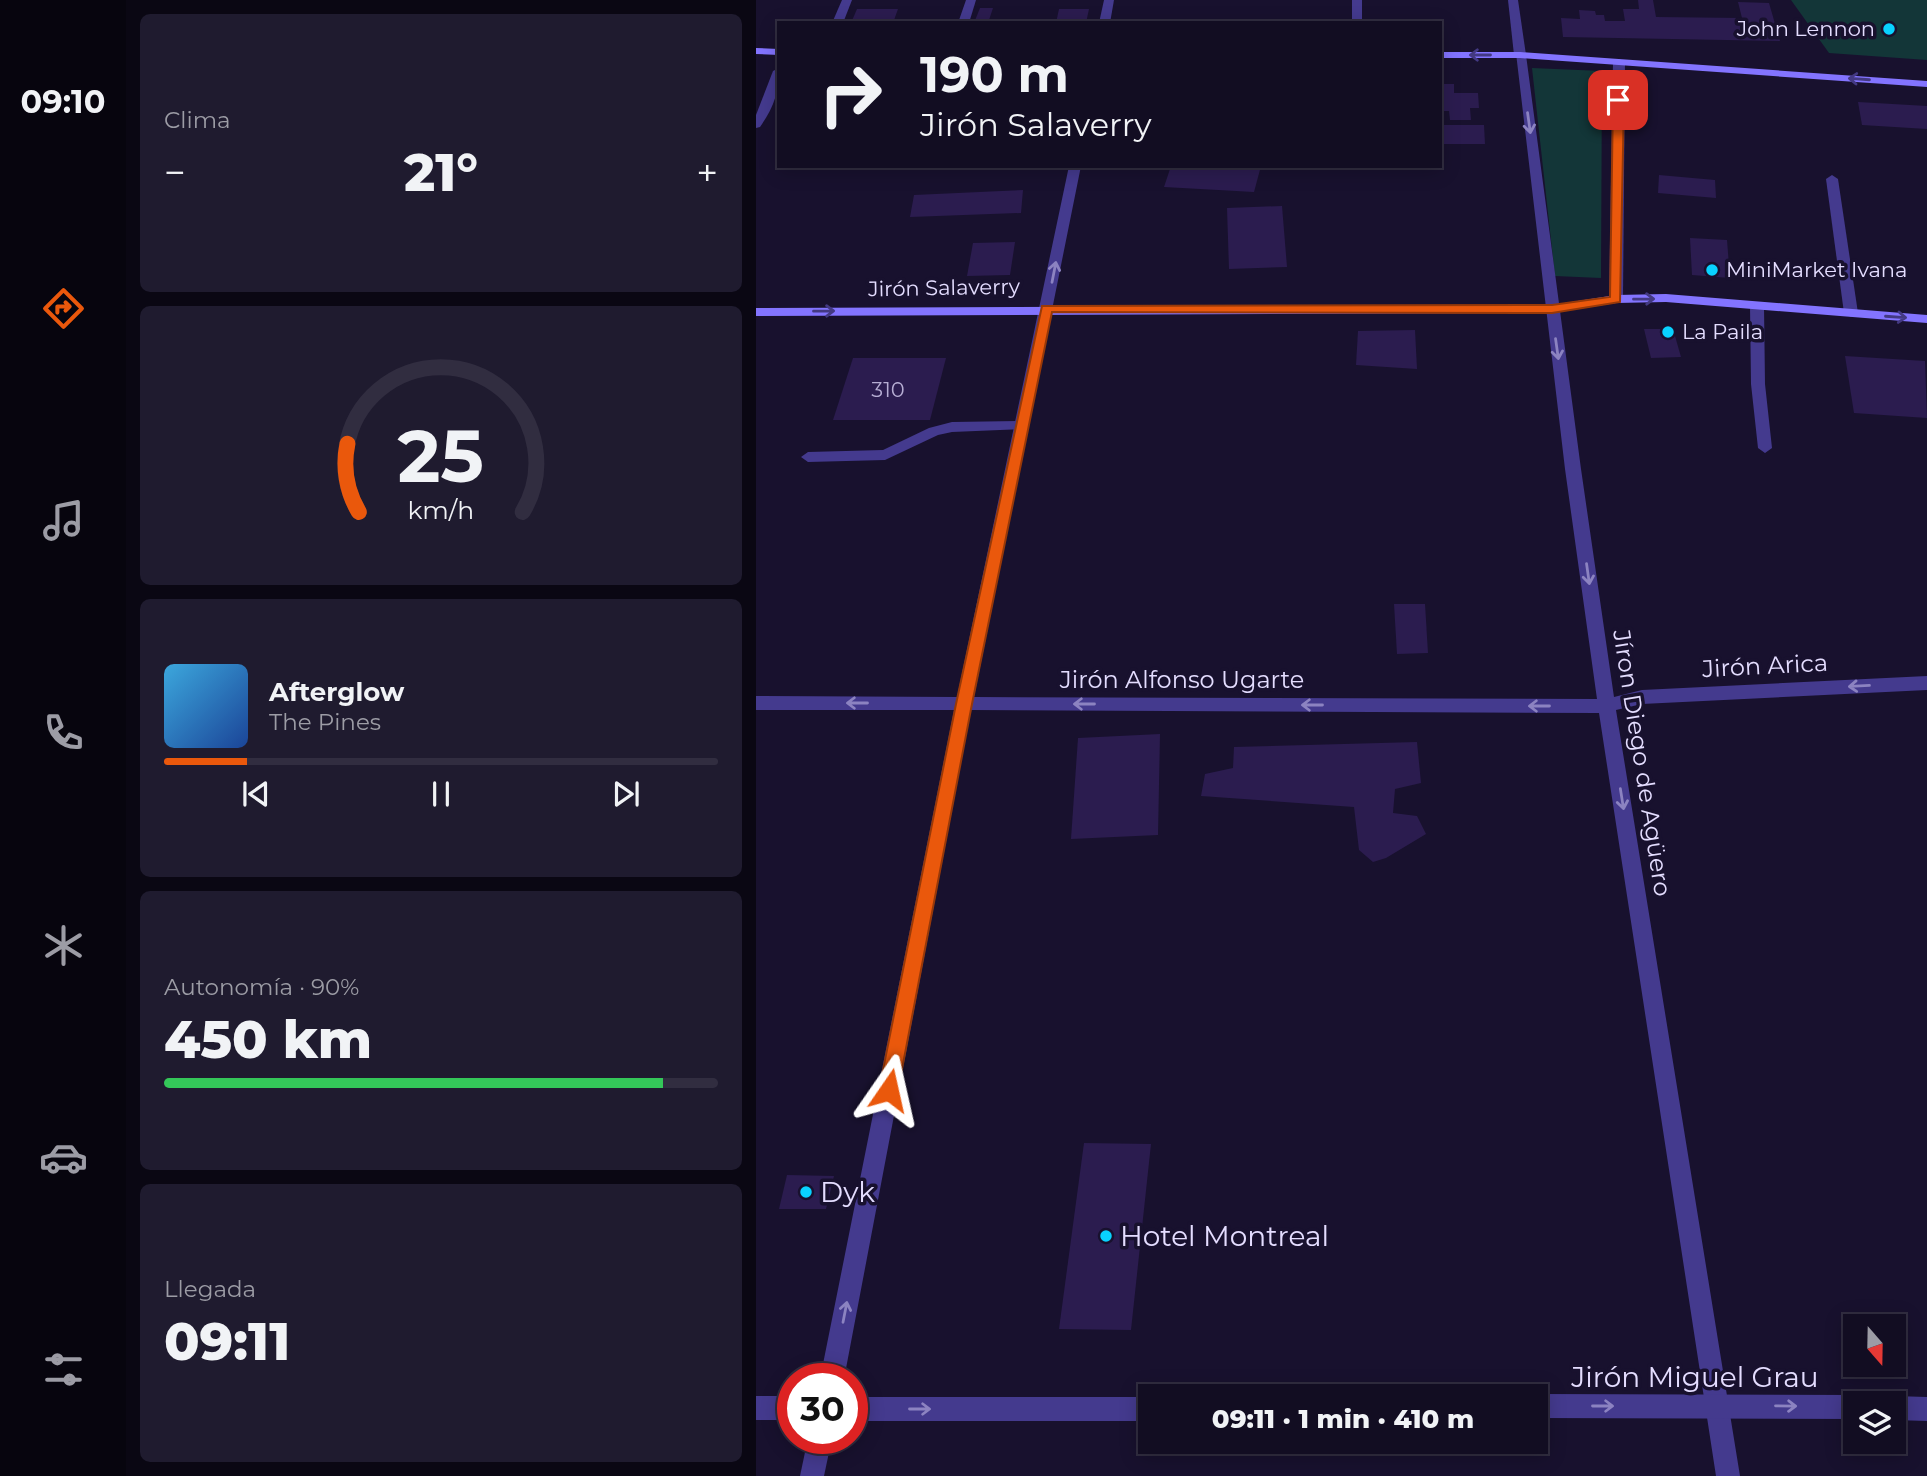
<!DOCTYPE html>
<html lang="es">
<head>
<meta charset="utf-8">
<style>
	:root { --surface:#120d22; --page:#1f1b2f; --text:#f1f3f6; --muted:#9c9ca5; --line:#312d40; --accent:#ea580c }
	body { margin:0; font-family:Montserrat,sans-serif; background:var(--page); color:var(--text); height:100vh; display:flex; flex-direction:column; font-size:26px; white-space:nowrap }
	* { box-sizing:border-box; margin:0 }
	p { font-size:23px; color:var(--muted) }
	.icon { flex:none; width:38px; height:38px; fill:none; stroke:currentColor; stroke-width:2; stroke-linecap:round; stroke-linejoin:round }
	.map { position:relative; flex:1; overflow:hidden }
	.side { display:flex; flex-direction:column; gap:14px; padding:14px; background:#0a0713; width:630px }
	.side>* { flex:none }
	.top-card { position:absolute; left:21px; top:21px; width:665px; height:147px; border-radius:0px; box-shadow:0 4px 18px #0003,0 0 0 2px var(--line); background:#120d22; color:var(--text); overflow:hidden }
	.needle { width:46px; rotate:160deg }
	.controls { position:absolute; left:1087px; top:1314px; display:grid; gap:14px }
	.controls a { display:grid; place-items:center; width:63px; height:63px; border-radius:0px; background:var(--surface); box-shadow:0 4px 18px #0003,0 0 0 2px var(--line); font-size:35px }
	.speed { position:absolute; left:21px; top:1363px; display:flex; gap:14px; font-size:35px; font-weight:700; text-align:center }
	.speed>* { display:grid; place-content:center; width:91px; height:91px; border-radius:50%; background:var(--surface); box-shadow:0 4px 18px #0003,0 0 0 2px var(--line); line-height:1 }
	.speed .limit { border:10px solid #d22; background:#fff; color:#111 }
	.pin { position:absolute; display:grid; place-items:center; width:60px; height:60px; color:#fff; margin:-30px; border-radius:14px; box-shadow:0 4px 10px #0006 }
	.me { position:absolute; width:77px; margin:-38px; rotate:11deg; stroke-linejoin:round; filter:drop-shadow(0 0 5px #0008) }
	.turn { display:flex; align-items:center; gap:24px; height:147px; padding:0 28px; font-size:32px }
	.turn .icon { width:91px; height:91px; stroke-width:2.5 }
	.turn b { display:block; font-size:49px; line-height:60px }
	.big { font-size:52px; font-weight:800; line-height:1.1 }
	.side .card { flex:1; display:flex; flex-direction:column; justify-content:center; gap:10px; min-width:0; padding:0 24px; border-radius:10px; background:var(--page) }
	.side .dial { align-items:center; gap:0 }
	.dial svg { height:182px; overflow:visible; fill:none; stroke:var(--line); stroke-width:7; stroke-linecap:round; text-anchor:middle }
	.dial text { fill:var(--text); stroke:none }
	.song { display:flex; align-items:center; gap:21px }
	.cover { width:84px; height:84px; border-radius:10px; background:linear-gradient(135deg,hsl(200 70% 55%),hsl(220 70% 35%)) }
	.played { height:7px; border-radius:4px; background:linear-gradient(90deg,var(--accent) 15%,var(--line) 15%) }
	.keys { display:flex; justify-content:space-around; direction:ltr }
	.heat { display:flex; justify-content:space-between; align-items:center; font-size:38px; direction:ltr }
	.charge { height:10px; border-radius:5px; background:linear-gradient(90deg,#34c759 90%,var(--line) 0) }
	.trip { position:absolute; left:382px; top:1384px; width:410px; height:70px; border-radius:0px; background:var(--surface); box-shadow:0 4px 18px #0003,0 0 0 2px var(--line); font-weight:800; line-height:70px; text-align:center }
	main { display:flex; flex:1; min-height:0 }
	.tab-bar { display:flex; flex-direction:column; width:126px; justify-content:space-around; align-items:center; background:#07050e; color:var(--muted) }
	.tab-bar .icon { width:49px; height:49px }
	.tab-bar .selected { color:var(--accent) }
	.tab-bar b { font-size:32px; color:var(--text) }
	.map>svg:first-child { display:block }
	.green { fill:#133638 }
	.building { fill:#2b1c4f }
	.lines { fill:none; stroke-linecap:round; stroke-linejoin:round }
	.service { fill:#443a8e; fill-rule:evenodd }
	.pedestrian { fill:#443a8e; fill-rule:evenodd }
	.minor { fill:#443a8e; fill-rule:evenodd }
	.tertiary { fill:#443a8e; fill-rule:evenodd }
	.secondary { fill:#8374ff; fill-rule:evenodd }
	.oneway { stroke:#433982 }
	.oneway2 { stroke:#8c83c1 }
	.route { fill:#ea580c; stroke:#983908; stroke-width:2 }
	.poi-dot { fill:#09d2ff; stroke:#18112e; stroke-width:2.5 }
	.labels { text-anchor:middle; stroke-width:7; stroke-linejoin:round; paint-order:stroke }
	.far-poi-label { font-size:21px; fill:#e4ddff; stroke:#18112e; text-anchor:start }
	.far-street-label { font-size:21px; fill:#e4ddff; stroke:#18112e }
	.number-label { font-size:21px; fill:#b6add3 }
	.street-label { font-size:24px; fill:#e4ddff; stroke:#18112e }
	.near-poi-label { font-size:28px; fill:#e4ddff; stroke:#18112e; text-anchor:start }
	.near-street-label { font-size:28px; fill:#e4ddff; stroke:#18112e }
</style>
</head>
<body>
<main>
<nav class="tab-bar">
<b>09:10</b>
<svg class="icon selected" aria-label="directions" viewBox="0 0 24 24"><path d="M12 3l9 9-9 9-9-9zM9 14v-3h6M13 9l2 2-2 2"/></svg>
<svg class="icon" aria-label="music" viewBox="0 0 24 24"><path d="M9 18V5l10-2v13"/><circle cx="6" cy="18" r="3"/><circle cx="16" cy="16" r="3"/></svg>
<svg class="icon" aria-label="phone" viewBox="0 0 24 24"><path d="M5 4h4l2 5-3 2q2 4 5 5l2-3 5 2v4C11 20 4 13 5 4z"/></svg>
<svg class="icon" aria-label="climate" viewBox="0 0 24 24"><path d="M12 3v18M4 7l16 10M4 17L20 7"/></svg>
<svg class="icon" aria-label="car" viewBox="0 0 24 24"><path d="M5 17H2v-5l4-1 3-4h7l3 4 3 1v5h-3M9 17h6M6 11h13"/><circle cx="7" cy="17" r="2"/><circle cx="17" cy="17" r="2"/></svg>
<svg class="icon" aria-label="filters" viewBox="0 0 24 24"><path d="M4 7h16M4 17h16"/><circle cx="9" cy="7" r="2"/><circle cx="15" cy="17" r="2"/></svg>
</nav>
<section class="side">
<div class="card"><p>Clima</p>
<div class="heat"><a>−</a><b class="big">21°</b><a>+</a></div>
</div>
<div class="card dial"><svg viewBox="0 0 100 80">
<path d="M14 69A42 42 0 1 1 86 69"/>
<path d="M14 69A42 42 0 0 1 9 39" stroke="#ea580c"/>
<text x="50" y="56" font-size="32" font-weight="700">25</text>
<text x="50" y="72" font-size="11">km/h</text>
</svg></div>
<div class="card">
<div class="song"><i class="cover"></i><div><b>Afterglow</b><p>The Pines</p></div></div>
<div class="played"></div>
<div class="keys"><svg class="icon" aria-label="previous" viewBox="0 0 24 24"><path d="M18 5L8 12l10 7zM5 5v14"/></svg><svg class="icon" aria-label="pause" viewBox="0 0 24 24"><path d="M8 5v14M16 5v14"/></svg><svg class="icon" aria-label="next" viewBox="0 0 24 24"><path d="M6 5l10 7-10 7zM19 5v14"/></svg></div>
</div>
<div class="card"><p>Autonomía · 90%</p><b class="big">450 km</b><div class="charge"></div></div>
<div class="card"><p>Llegada</p><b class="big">09:11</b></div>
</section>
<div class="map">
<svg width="1171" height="1476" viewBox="0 0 1171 1476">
	<rect width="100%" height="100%" fill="#18112e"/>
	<g class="green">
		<polygon points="1035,0 1171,0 1171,60 1073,53"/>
		<polygon points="776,68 846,71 845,278 799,276"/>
	</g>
	<g class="building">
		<polygon points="882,0 897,0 900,17 986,18 982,2 1013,3 1024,41 807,37 805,18 824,19 823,10 839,11 840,15 848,15 849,21 869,21 867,9 883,9"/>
		<polygon points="224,8 237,8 232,23 218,23"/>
		<polygon points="101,9 142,9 137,23 95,23"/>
		<polygon points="303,9 333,9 330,23 300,23"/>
		<polygon points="684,84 698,84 698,93 722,93 723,108 714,108 715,120 694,120 693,111 684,111"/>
		<polygon points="1102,102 1171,106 1171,129 1106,125"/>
		<polygon points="684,125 728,125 729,144 684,144"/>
		<polygon points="415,166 505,166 498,192 408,187"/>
		<polygon points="903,175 959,180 960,198 902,193"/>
		<polygon points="267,190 265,213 154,217 158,195"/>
		<polygon points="526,206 531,267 473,269 471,208"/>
		<polygon points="934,238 971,240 974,278 936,275"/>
		<polygon points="259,242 254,275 211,276 217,243"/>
		<polygon points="888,329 917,329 925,357 895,358"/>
		<polygon points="659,330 661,369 600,365 602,331"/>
		<polygon points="1089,356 1169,361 1171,418 1098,413"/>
		<polygon points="97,358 190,358 174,420 77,420"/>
		<polygon points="638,604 669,604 672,653 641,654"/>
		<polygon points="404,734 402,835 315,839 322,738"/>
		<polygon points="661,742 665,783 639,789 637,813 661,816 670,834 630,858 617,862 603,850 598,807 445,796 449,774 477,768 478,747"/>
		<polygon points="328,1143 395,1144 375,1330 303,1329"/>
		<polygon points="31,1175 78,1176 70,1209 23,1209"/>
	</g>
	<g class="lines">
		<g class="service">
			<rect x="596" y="0" width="10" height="23"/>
			<polygon points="752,0 762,0 770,55 764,58 758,55"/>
			<path d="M23,68c0,24 -5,39 -19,59l-4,1v-13l17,-44z"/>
			<polygon points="1076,175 1082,179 1102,313 1095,317 1088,313 1070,179"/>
			<polygon points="1001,302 1008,306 1009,384 1016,448 1009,453 1002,448 995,384 994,306"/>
			<polygon points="265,421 272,426 270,429 196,432 182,435 129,460 52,462 45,457 52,452 127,450 173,428 196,422"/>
		</g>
		<g class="pedestrian">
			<polygon points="86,0 96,0 87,23 76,23"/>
			<polygon points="210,0 220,0 213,23 202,23"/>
		</g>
		<g class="minor">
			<polygon points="348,0 358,0 354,23 343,23"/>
			<polygon points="760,53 770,55 825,469 858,697 886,690 1171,676 1171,690 886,704 860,710 984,1476 960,1476 843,713 215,710 88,1379 64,1379 198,710 0,710 0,696 201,697 313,166 325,166 218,697 841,699 809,469"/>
			<polygon points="863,59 869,62 867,299 860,303 853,299 857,62"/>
			<polygon points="52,1438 76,1438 68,1476 44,1476"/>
		</g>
		<g class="tertiary">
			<polygon points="779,1394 1099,1395 1107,1399 1109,1404 1099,1404 1099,1419 779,1418 779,1396 773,1396"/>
			<rect x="0" y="1396" width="37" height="24"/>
			<polygon points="1138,1396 1171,1397 1171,1421 1138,1420 1138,1404 1128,1404"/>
			<rect x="96" y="1397" width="298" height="24"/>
		</g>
		<g class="secondary">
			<polygon points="0,48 23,49 23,55 0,54"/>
			<polygon points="684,52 764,52 1171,81 1171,87 764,58 684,58"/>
			<polygon points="910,294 1171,315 1171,323 910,302 860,303 796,313 0,316 0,308 796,305 860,295"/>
		</g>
	</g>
	<defs><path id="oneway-shaft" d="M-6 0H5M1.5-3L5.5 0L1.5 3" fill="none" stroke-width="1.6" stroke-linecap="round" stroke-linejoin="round" transform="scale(1.75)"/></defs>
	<g class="oneway">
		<use href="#oneway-shaft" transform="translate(724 55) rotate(-180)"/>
		<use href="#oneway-shaft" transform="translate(1103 79) rotate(-176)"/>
		<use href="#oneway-shaft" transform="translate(888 299) rotate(-1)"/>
		<use href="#oneway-shaft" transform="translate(68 311) rotate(-1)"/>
		<use href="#oneway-shaft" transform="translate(1140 317) rotate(4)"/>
	</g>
	<g class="oneway2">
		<use href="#oneway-shaft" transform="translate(773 123) rotate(82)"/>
		<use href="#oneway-shaft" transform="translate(298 272) rotate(-79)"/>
		<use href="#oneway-shaft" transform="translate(801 349) rotate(82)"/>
		<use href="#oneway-shaft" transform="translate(832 574) rotate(82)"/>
		<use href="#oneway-shaft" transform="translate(1103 686) rotate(177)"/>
		<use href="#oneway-shaft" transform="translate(101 703) rotate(-180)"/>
		<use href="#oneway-shaft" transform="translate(328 704) rotate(-180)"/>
		<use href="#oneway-shaft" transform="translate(556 705) rotate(-180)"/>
		<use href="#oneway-shaft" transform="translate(783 706) rotate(-180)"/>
		<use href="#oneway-shaft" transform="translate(866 799) rotate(81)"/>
		<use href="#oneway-shaft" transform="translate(89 1312) rotate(-79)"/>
		<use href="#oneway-shaft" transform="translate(847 1406)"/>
		<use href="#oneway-shaft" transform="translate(1030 1406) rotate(1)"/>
		<use href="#oneway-shaft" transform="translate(164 1409)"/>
	</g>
	<polygon class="route" points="862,97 868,100 864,302 796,313 296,312 216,704 142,1090 139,1096 133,1099 126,1096 123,1090 200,704 286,306 796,305 854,297 857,100"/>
	<g class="poi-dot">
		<circle cx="1133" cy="29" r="7"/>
		<circle cx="956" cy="270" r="7"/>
		<circle cx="912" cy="332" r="7"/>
		<circle cx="50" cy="1192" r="7"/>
		<circle cx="350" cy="1236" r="7"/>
	</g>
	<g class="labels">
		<g class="far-poi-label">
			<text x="1119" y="36" text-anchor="end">John Lennon</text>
			<text x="970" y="277">MiniMarket Ivana</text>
			<text x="926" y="339">La Paila</text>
		</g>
		<g class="far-street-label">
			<text transform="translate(188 288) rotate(-1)" y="7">Jirón Salaverry</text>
		</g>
		<g class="number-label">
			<text x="132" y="397">310</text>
		</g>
		<g class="street-label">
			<text transform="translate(1009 666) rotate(-3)" y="8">Jirón Arica</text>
			<text x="426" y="688">Jirón Alfonso Ugarte</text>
			<text transform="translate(886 763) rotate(81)" y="8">Jíron Diego de Agüero</text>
		</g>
		<g class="near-poi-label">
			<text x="64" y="1202">Dyk</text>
			<text x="364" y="1246">Hotel Montreal</text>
		</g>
		<g class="near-street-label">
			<text x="939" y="1387">Jirón Miguel Grau</text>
		</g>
	</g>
</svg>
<div class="controls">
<a><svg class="needle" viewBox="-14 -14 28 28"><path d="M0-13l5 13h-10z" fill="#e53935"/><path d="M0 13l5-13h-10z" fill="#9c9ca5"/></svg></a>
<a><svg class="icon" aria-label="layers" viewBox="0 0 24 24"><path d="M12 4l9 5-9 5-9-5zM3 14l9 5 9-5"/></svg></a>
</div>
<div class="speed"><div class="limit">30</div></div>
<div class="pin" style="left:862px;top:100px;background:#d93025"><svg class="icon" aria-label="arrive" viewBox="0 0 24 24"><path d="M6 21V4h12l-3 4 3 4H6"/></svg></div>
<svg class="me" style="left:133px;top:1090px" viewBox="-20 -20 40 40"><path d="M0-17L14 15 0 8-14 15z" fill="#ea580c" stroke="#fff" stroke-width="4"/></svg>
<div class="trip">09:11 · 1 min · 410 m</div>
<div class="top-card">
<div class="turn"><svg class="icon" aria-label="right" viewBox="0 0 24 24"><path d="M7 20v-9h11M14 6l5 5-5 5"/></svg><div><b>190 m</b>Jirón Salaverry</div></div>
</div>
</div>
</main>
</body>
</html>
